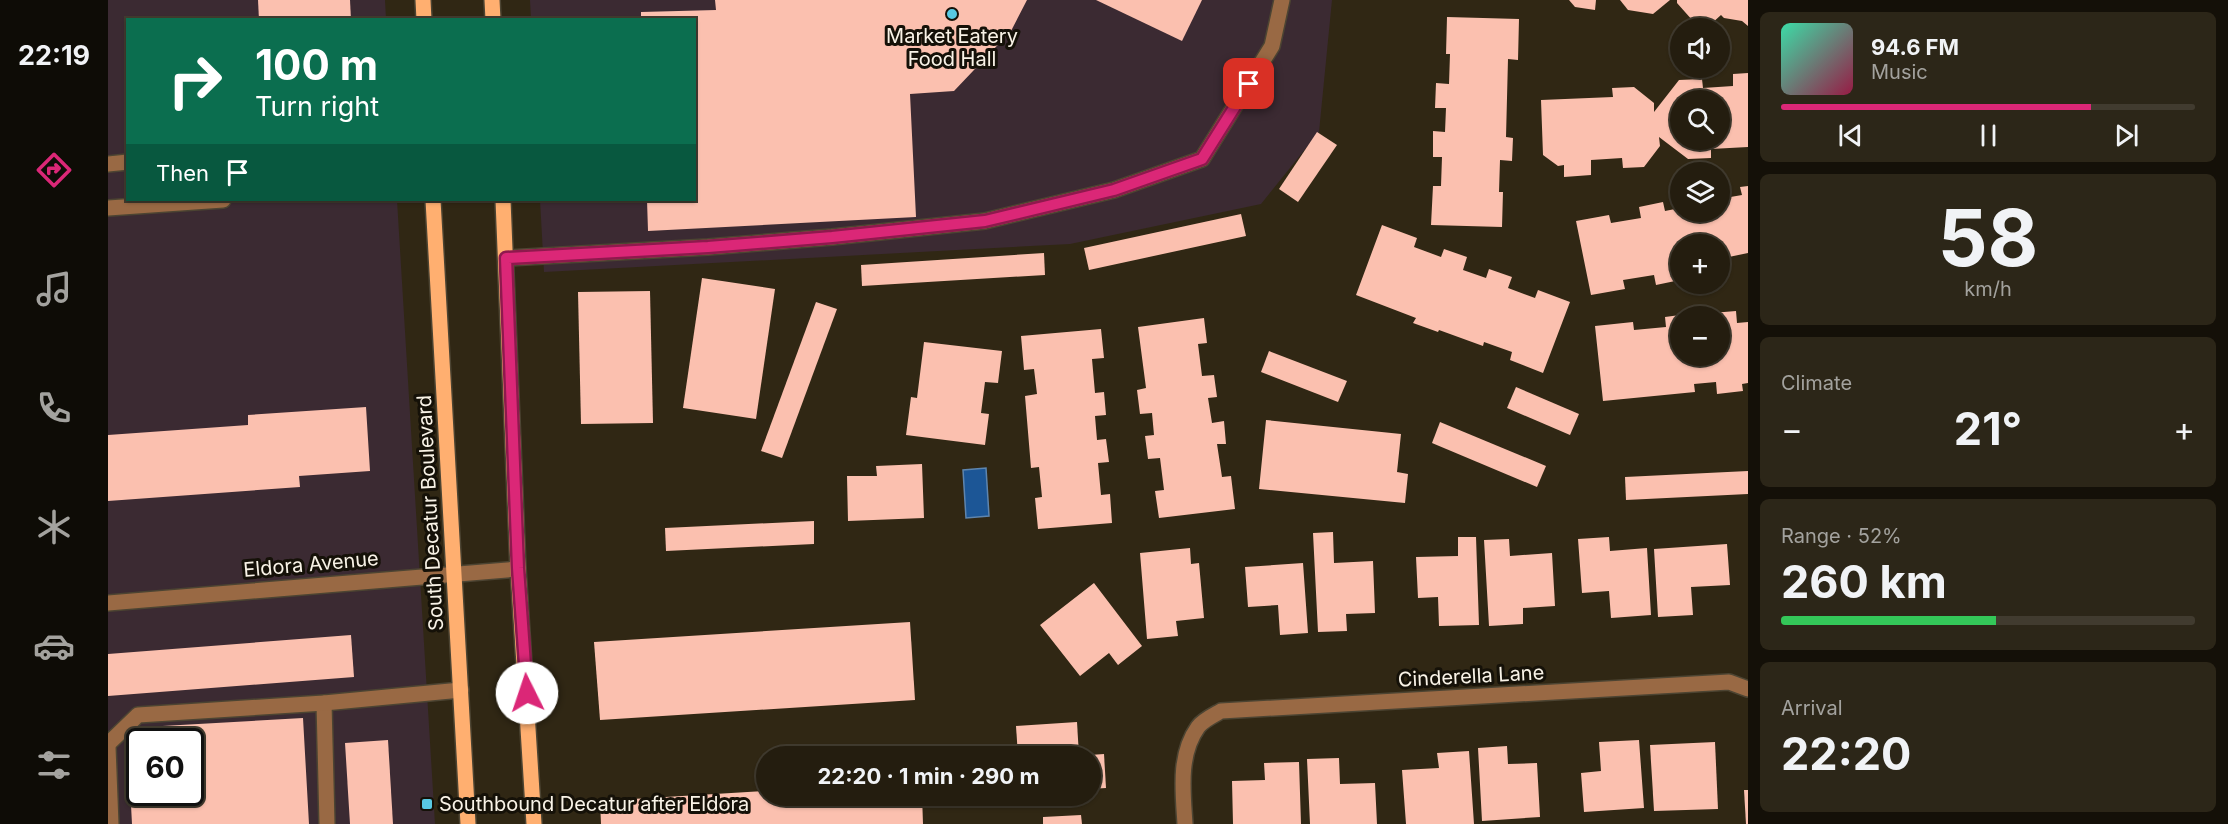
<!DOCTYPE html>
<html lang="en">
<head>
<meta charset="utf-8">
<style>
	:root { --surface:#241d0f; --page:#2c2618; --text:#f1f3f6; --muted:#a3a29e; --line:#413b2f; --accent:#db2777 }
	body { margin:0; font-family:Inter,sans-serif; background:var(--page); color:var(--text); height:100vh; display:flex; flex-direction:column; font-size:22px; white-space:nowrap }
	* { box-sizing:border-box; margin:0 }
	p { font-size:20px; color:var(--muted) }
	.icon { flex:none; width:33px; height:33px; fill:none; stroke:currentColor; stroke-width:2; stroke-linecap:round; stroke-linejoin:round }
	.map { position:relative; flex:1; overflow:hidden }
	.panel { display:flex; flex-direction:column; gap:12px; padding:12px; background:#141008; width:480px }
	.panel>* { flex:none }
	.hud { position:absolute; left:18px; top:18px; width:570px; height:183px; border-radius:0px; box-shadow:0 2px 4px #0004,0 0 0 2px var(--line); background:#0b6e4f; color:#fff; overflow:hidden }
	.tools { position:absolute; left:1562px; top:18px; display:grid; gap:12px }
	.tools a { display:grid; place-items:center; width:60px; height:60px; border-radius:50%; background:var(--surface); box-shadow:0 2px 4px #0004,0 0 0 2px var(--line); font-size:30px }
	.speed { position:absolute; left:18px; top:728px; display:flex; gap:12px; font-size:30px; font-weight:700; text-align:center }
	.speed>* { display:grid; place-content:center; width:78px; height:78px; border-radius:50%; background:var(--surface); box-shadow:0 2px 4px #0004,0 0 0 2px var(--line); line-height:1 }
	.speed .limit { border:3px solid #111; border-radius:9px; background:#fff; color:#111 }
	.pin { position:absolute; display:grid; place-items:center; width:51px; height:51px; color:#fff; margin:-26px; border-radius:12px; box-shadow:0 3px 9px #0006 }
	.me { position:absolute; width:66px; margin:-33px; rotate:356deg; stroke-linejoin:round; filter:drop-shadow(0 0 4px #0008) }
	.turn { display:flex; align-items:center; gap:21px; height:126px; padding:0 30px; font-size:27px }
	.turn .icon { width:78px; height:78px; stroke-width:2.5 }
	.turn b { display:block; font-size:42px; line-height:51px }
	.then { display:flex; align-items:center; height:57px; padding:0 30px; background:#0003; gap:12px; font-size:22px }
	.big { font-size:45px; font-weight:700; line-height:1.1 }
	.panel .card { flex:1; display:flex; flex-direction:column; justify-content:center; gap:9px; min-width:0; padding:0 21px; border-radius:9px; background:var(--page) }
	.panel .dial { align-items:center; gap:0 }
	.dial b { font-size:78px; line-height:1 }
	.song { display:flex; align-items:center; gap:18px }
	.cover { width:72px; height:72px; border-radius:9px; background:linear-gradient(135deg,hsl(160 70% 55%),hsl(340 70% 35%)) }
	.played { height:6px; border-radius:3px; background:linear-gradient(90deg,var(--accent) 75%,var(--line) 75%) }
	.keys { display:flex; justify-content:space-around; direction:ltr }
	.heat { display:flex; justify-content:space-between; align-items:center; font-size:33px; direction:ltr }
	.charge { height:9px; border-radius:4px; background:linear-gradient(90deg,#34c759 52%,var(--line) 0) }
	.trip { position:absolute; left:648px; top:746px; width:345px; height:60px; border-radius:30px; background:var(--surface); box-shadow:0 2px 4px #0004,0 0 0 2px var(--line); font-weight:700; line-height:60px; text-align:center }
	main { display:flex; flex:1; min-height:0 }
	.dock { display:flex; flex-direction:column; width:108px; justify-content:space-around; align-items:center; background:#0e0c06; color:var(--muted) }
	.dock .icon { width:42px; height:42px }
	.dock .on { color:var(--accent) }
	.dock b { font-size:27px; color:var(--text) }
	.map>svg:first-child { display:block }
	.commercial { fill:#3b2a32; fill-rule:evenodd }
	.water { fill:#1c5696; stroke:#5e85ae; stroke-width:1.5 }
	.building { fill:#fbc0af; fill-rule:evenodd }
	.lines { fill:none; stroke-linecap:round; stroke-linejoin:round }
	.minor-casing { stroke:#4c4432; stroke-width:18 }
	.major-casing { stroke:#4c4432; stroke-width:18 }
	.minor { stroke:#996944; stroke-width:15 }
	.major { stroke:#ffaf70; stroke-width:15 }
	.route-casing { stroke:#8e194d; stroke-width:15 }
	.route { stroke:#db2777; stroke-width:10 }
	.poi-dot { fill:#58c9e3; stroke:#151108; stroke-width:2 }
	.labels { text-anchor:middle; stroke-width:6; stroke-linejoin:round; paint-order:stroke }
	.poi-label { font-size:20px; fill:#f9f3e7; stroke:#151108 }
	.street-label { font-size:20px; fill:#f9f3e7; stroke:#151108 }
</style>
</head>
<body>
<main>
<nav class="dock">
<b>22:19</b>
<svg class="icon on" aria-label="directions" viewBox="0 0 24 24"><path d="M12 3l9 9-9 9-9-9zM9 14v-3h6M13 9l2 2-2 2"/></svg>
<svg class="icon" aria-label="music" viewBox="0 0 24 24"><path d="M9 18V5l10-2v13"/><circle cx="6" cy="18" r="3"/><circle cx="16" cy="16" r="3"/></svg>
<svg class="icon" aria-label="phone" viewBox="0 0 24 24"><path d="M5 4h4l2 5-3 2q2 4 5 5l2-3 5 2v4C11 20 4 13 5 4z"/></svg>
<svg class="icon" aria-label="climate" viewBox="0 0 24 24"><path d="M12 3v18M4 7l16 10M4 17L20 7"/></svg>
<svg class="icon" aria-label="car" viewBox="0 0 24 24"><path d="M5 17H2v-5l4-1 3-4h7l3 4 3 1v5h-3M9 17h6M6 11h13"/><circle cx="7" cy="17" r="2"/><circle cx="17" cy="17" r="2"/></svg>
<svg class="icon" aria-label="filters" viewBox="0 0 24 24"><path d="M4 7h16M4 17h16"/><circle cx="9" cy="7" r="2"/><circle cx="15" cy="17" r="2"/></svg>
</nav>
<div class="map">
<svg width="1640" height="824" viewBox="0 0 1640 824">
	<rect width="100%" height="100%" fill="#302714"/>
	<g class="commercial">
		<path d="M0,0h277l1,19 -258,1v180h269l38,624h-327zM32,741h50v51h-50z"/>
		<polygon points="422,0 1224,0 1211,132 1153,204 962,244 436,272 432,200 586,200 586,20 423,19"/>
	</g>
	<polygon class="water" points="878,468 881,516 858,518 855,470"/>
	<g class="building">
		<polygon points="150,0 242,0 243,20 151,20"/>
		<polygon points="607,0 919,0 903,31 846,91 802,94 808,217 540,231 539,200 586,200 586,20 533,20 533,12 608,10"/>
		<polygon points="988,0 1094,0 1074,41"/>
		<polygon points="1461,0 1488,0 1487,10 1467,7"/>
		<polygon points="1512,0 1562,0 1545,14 1520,10"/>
		<polygon points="1569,0 1640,0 1640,26 1634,21 1616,18 1613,15 1603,24 1585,21 1569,3"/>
		<polygon points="1339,17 1411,19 1410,60 1400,59 1398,137 1405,138 1404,161 1392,160 1391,192 1395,192 1394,227 1323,225 1325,186 1333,186 1334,157 1325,157 1325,131 1337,132 1338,108 1327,108 1328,83 1341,84 1342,54 1338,54"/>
		<path d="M1640,73v74l-37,2v9l-23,1 -29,-22 1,9 -16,21 -21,1 -1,-10 -31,2v15l-27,2v-12l-6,1 -15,-11 -2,-55 72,-3 -1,-9 22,-1 20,16v9l25,-32 23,-1 1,9 30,-2v-12zM1572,100h39v40h-39z"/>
		<polygon points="1209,132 1229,145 1190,202 1171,189"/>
		<polygon points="1640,186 1640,253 1616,258 1618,269 1611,270 1611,244 1572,244 1572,268 1570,268 1572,280 1548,285 1546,275 1515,280 1517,289 1483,295 1468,221 1501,215 1503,223 1533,218 1531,207 1555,202 1557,211 1572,208 1572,212 1611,212 1611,199 1634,195 1632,187"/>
		<polygon points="1133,214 1138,236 981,270 976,248"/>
		<polygon points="1274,225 1309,238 1306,247 1333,257 1336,249 1359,257 1355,270 1378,278 1381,269 1404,277 1400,288 1427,298 1430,290 1462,302 1435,373 1402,360 1404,352 1376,342 1375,346 1331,330 1330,332 1305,323 1308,318 1248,295"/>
		<polygon points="936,253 937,275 754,286 753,265"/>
		<polygon points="594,278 667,289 648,419 575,408"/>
		<polygon points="542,291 545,423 473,424 470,292"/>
		<polygon points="708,302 729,309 674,458 653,451"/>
		<polygon points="1628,311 1629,323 1640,322 1640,383 1634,384 1635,391 1609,394 1608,382 1586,384 1587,392 1495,401 1487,326 1525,322 1526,330 1558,327 1557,317 1572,315 1572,356 1611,356 1611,316 1605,316 1604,313"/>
		<polygon points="1096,318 1099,343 1090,344 1094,376 1106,375 1109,397 1100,398 1104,423 1116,421 1118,444 1109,444 1114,477 1123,476 1127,509 1051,518 1047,491 1056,490 1052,458 1040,459 1037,436 1046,435 1044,413 1032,414 1029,390 1038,388 1030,327"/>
		<polygon points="993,329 996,358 984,359 987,393 996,392 998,415 987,416 989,440 998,439 1001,462 990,463 993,495 1002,494 1004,523 930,529 927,498 934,497 931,467 923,468 917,396 929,394 926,369 916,370 913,336"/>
		<polygon points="816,342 894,351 890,383 877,382 873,413 881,414 877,445 798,435 803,397 809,398"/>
		<polygon points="1161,351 1239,381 1230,402 1153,372"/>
		<polygon points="1408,387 1471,414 1462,435 1399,408"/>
		<polygon points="258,407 262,471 191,476 192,487 0,501 0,435 140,425 140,415"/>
		<polygon points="1158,420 1293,434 1289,472 1300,474 1297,503 1151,489"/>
		<polygon points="1332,422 1438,466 1429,487 1324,443"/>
		<polygon points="814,464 816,518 740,521 739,476 769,476 768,466"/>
		<polygon points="1640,471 1640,494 1518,500 1517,477"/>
		<polygon points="706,521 706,544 558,551 557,528"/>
		<polygon points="1225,532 1226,563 1265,561 1267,613 1238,614 1239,631 1210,632 1205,533"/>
		<polygon points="1350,537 1368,537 1371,625 1331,626 1330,597 1310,598 1308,557 1350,556"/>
		<polygon points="1501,537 1502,551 1539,548 1543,615 1503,618 1501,591 1474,593 1470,539"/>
		<polygon points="1401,539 1402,556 1444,553 1447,606 1415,608 1415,624 1381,626 1376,540"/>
		<polygon points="1619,544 1622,585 1583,587 1585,615 1550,617 1546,549"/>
		<polygon points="1082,548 1083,564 1091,563 1096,618 1068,621 1070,636 1039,639 1032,553"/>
		<polygon points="1195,563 1200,633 1172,635 1170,605 1140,607 1137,567"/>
		<polygon points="986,583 1034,646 1010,665 1001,653 972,676 932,625"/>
		<polygon points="802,622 807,700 492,720 486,642"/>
		<polygon points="243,635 246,677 0,696 0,654"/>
		<path d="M195,718l6,106h-177l-5,-96zM32,741h50v51h-50z"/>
		<polygon points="969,722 971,756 910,756 908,726"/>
		<polygon points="280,740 285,824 242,824 237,743"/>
		<polygon points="1531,740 1536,808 1476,812 1473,773 1493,771 1491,742"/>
		<polygon points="1607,742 1610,809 1546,811 1542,745"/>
		<polygon points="1399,746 1400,764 1429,763 1432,817 1374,821 1370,748"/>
		<polygon points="1361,751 1366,824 1298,824 1294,770 1331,768 1329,753"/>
		<polygon points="996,754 998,788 982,789 982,755"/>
		<polygon points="1231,758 1232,784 1267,783 1269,824 1202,824 1199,759"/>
		<polygon points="1191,762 1193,824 1125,824 1124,781 1157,780 1156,763"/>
		<polygon points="1636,790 1640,790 1640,824 1638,824"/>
		<polygon points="658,791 658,795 814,795 815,824 493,824 492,801"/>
		<polygon points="973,815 974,824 935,824 935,817"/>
	</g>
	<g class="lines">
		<g class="minor-casing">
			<g id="minor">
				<polyline points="0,164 20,162"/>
				<polyline points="0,208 115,200"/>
				<polyline points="398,258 600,247 724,237 877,221 1006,190 1094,159 1164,46 1174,0"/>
				<polyline points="0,603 410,569"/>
				<polyline points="216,703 219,824"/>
				<polyline points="0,744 30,715 216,703 353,690"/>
				<polyline points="0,747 3,824"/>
				<path d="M1077,824c-2,-32 -7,-69 13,-97 5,-7 16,-12 23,-16l508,-29 19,7"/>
			</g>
		</g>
		<g class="major-casing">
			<g id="major">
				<polyline points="315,0 316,20"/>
				<polyline points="384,0 385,20"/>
				<polyline points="325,200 360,824"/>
				<polyline points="395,200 410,569 426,824"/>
			</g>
		</g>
		<use href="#minor" class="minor"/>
		<use href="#major" class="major"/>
	</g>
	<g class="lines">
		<g class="route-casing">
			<polyline id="route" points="419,693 410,568 398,258 600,247 724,237 877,221 1006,190 1094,159 1141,84"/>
		</g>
		<use href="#route" class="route"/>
	</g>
	<g class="poi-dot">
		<circle cx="844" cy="14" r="6"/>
		<rect x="313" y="798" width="12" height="12" rx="3"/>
	</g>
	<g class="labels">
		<g class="poi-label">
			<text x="844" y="43">Market Eatery<tspan x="844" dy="23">Food Hall</tspan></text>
			<text x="331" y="811" text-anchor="start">Southbound Decatur after Eldora</text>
		</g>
		<g class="street-label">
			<text transform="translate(322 513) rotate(-93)" y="7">South Decatur Boulevard</text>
			<text transform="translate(203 564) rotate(-5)" y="7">Eldora Avenue</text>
			<text transform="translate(1363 676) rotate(-3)" y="7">Cinderella Lane</text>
		</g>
	</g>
</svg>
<div class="tools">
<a><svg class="icon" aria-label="sound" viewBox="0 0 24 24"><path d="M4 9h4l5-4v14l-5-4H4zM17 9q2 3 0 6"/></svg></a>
<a><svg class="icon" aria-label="search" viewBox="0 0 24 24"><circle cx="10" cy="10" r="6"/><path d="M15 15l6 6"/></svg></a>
<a><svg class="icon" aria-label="layers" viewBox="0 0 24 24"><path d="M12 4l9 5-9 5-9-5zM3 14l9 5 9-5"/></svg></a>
<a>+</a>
<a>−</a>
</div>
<div class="speed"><div class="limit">60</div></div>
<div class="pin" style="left:1141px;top:84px;background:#d93025"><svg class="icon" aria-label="arrive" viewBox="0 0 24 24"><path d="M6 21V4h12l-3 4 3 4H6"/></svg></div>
<svg class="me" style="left:419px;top:693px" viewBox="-20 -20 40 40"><circle r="19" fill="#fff"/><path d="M0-13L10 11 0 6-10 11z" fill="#db2777"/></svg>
<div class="trip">22:20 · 1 min · 290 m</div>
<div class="hud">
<div class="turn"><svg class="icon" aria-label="right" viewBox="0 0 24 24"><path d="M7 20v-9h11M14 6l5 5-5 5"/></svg><div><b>100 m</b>Turn right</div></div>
<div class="then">Then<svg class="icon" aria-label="arrive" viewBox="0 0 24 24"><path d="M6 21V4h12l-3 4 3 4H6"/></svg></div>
</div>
</div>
<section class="panel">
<div class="card">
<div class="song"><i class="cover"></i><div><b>94.6 FM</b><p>Music</p></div></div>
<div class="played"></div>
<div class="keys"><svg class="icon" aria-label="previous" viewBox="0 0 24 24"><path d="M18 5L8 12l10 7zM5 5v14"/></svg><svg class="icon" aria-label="pause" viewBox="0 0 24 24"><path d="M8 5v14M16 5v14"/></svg><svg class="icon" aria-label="next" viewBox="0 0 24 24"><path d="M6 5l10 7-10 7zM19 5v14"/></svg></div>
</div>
<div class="card dial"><b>58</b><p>km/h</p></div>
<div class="card"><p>Climate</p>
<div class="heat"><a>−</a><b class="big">21°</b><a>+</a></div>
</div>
<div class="card"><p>Range · 52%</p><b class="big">260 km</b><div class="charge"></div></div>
<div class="card"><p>Arrival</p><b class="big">22:20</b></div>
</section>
</main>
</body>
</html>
